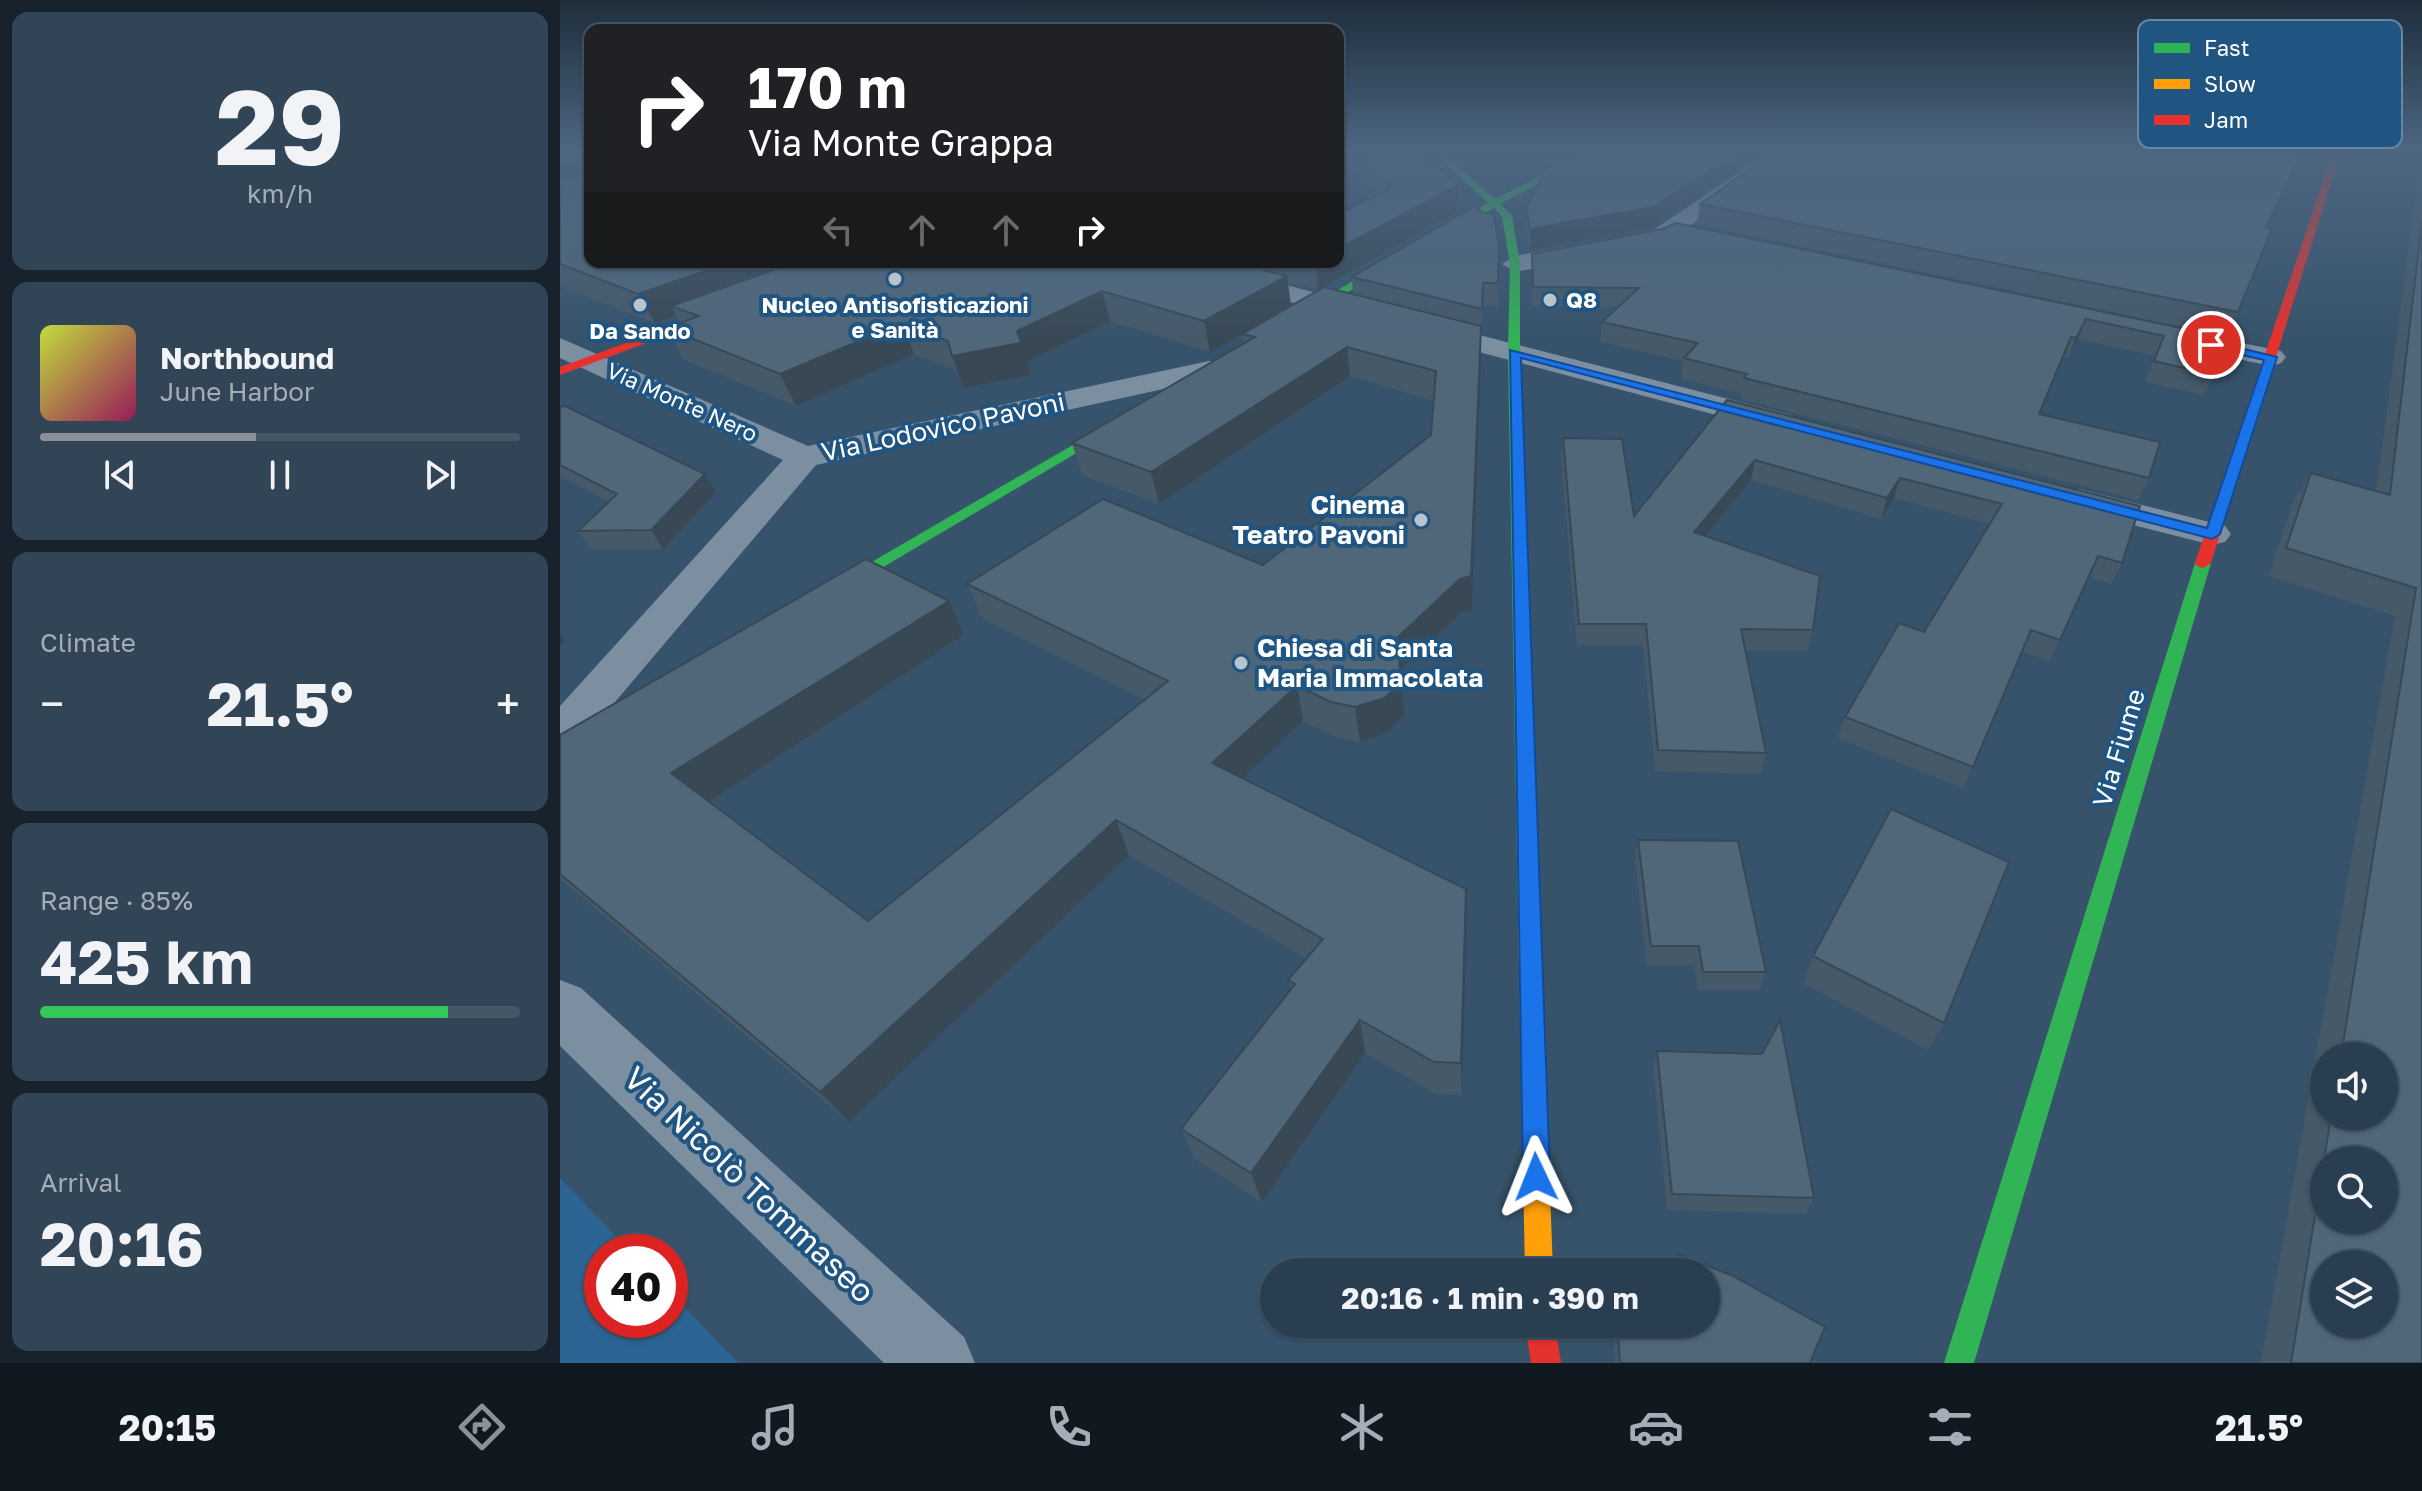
<!DOCTYPE html>
<html lang="en">
<head>
<meta charset="utf-8">
<style>
	:root { --surface:#293e50; --page:#314557; --text:#f1f3f6; --muted:#a5aeb7; --line:#455767; --accent:#8c9099 }
	body { margin:0; font-family:"Golos Text",sans-serif; background:var(--page); color:var(--text); height:100vh; display:flex; flex-direction:column; font-size:30px; white-space:nowrap }
	* { box-sizing:border-box; margin:0 }
	p { font-size:26px; color:var(--muted) }
	.icon { flex:none; width:44px; height:44px; fill:none; stroke:currentColor; stroke-width:2; stroke-linecap:round; stroke-linejoin:round }
	.map { position:relative; flex:1; overflow:hidden }
	.drawer { display:flex; flex-direction:column; gap:12px; padding:12px; background:#17222c; width:560px }
	.drawer>* { flex:none }
	.guide { position:absolute; left:24px; top:24px; width:760px; height:244px; border-radius:16px; box-shadow:0 2px 6px #0004,0 0 0 2px var(--line); background:#202124; color:#fff; overflow:hidden }
	.buttons { position:absolute; left:1750px; top:1042px; display:grid; gap:16px }
	.buttons a { display:grid; place-items:center; width:88px; height:88px; border-radius:50%; background:var(--surface); box-shadow:0 2px 6px #0004,0 0 0 2px var(--line); font-size:40px }
	.speed { position:absolute; left:24px; top:1234px; display:flex; gap:16px; font-size:40px; font-weight:700; text-align:center }
	.speed>* { display:grid; place-content:center; width:104px; height:104px; border-radius:50%; background:var(--surface); box-shadow:0 2px 6px #0004,0 0 0 2px var(--line); line-height:1 }
	.speed .limit { border:12px solid #d22; background:#fff; color:#111 }
	.pin { position:absolute; display:grid; place-items:center; width:68px; height:68px; color:#fff; margin:-34px; border:4px solid #fff; border-radius:50%; box-shadow:0 2px 8px #0007 }
	.me { position:absolute; width:88px; margin:-44px; rotate:358deg; stroke-linejoin:round; filter:drop-shadow(0 0 6px #0008) }
	.turn { display:flex; align-items:center; gap:28px; height:168px; padding:0 32px; font-size:36px }
	.turn .icon { width:104px; height:104px; stroke-width:2.5 }
	.turn b { display:block; font-size:56px; line-height:68px }
	.lanes { display:flex; align-items:center; height:76px; padding:0 32px; background:#0003; justify-content:center; gap:40px; direction:ltr }
	.lanes .off { opacity:.35 }
	.big { font-size:60px; font-weight:700; line-height:1.1 }
	.drawer .card { flex:1; display:flex; flex-direction:column; justify-content:center; gap:12px; min-width:0; padding:0 28px; border-radius:16px; background:var(--page) }
	.drawer .dial { align-items:center; gap:0 }
	.dial b { font-size:104px; line-height:1 }
	.song { display:flex; align-items:center; gap:24px }
	.cover { width:96px; height:96px; border-radius:12px; background:linear-gradient(135deg,hsl(70 70% 55%),hsl(330 70% 35%)) }
	.played { height:8px; border-radius:4px; background:linear-gradient(90deg,var(--accent) 45%,var(--line) 45%) }
	.keys { display:flex; justify-content:space-around; direction:ltr }
	.heat { display:flex; justify-content:space-between; align-items:center; font-size:44px; direction:ltr }
	.charge { height:12px; border-radius:6px; background:linear-gradient(90deg,#34c759 85%,var(--line) 0) }
	.trip { position:absolute; left:700px; top:1258px; width:460px; height:80px; border-radius:40px; background:var(--surface); box-shadow:0 2px 6px #0004,0 0 0 2px var(--line); font-weight:700; line-height:80px; text-align:center }
	.menu { display:flex; height:128px; justify-content:space-around; align-items:center; background:#101920; color:var(--muted) }
	.menu .icon { width:56px; height:56px }
	.menu .active { color:var(--accent) }
	.menu b { font-size:36px; color:var(--text) }
	main { display:flex; flex:1; min-height:0 }
	.map>svg:first-child { display:block }
	.green { fill:#2c6593 }
	.lines { fill:none; stroke-linecap:round; stroke-linejoin:round }
	.street { fill:#7c8fa1; fill-rule:evenodd }
	.fast { fill:#30b455; fill-rule:evenodd }
	.slow { fill:#ff9f0a; fill-rule:evenodd }
	.jam { fill:#e5322d; fill-rule:evenodd }
	.wall { fill:#455969; fill-rule:evenodd }
	.shaded-wall { fill:#384855 }
	.building { fill:#50677a; stroke:#384855; stroke-width:2; fill-rule:evenodd }
	.route { fill:#1a73e8; stroke:#114b97; stroke-width:2 }
	.poi-dot { fill:#b9c3cb; stroke:#215581; stroke-width:3 }
	.labels { text-anchor:middle; stroke-width:8; stroke-linejoin:round; paint-order:stroke }
	.far-poi-label { font-size:22px; font-weight:bold; fill:#fff; stroke:#215581 }
	.far-street-label { font-size:22px; fill:#fff; stroke:#215581 }
	.street-label { font-size:26px; fill:#fff; stroke:#215581 }
	.poi-label { font-size:26px; font-weight:bold; fill:#fff; stroke:#215581; text-anchor:end }
	.near-street-label { font-size:32px; fill:#fff; stroke:#215581 }
	.key { fill:#215581; stroke:#6488a7; stroke-width:2 }
	.key-label { font-size:22px; fill:#fff }
</style>
</head>
<body>
<main>
<section class="drawer">
<div class="card dial"><b>29</b><p>km/h</p></div>
<div class="card">
<div class="song"><i class="cover"></i><div><b>Northbound</b><p>June Harbor</p></div></div>
<div class="played"></div>
<div class="keys"><svg class="icon" aria-label="previous" viewBox="0 0 24 24"><path d="M18 5L8 12l10 7zM5 5v14"/></svg><svg class="icon" aria-label="pause" viewBox="0 0 24 24"><path d="M8 5v14M16 5v14"/></svg><svg class="icon" aria-label="next" viewBox="0 0 24 24"><path d="M6 5l10 7-10 7zM19 5v14"/></svg></div>
</div>
<div class="card"><p>Climate</p>
<div class="heat"><a>−</a><b class="big">21.5°</b><a>+</a></div>
</div>
<div class="card"><p>Range · 85%</p><b class="big">425 km</b><div class="charge"></div></div>
<div class="card"><p>Arrival</p><b class="big">20:16</b></div>
</section>
<div class="map">
<svg width="1862" height="1363" viewBox="0 0 1862 1363">
	<rect width="100%" height="100%" fill="#37536b"/>
	<polygon class="green" points="0,1178 71,1252 42,1252 42,1320 110,1320 110,1292 178,1363 0,1363"/>
	<g class="lines">
		<g class="street">
			<polygon points="1211,151 1235,151 1107,242 955,272 942,264 955,256 1092,231"/>
			<polygon points="594,262 635,262 812,307 816,313 812,319 802,321 597,267"/>
			<polygon points="865,321 1231,415 1236,422 1231,429 1220,432 855,335 851,329 855,323"/>
			<polygon points="1604,327 1721,351 1726,357 1721,363 1711,366 1594,341 1590,335 1594,329"/>
			<polygon points="0,338 248,446 649,361 660,364 664,370 660,376 649,379 256,465 16,748 0,753 0,706 223,460 0,358"/>
			<polygon points="1519,489 1665,526 1671,534 1665,542 1652,545 1506,508 1501,500 1506,492"/>
			<polygon points="0,980 21,988 404,1337 415,1363 324,1363 0,1046"/>
		</g>
		<g class="fast">
			<polygon points="872,151 881,151 935,199 1030,151 1041,151 940,204 952,215 960,264 960,353 980,919 977,926 969,929 961,926 958,919 948,353 950,264 942,216 934,208 732,324 722,322 928,203"/>
			<polygon points="566,414 571,415 571,421 269,599 257,599 255,595"/>
			<polygon points="1643,558 1651,563 1414,1363 1384,1363 1635,563"/>
		</g>
		<polygon class="slow" points="969,909 977,912 980,919 993,1272 965,1272 958,919 961,912"/>
		<g class="jam">
			<polygon points="1773,151 1781,151 1651,563 1643,568 1637,566 1635,563"/>
			<polygon points="163,308 167,309 167,313 0,375 0,367"/>
			<polygon points="965,1324 995,1324 1001,1363 971,1363"/>
		</g>
	</g>
	<g class="wall">
		<polygon points="0,151 30,262 778,262 816,195 778,153 778,151 859,151 898,185 898,211 758,290 728,283 731,306 793,294 792,277 939,264 938,306 923,306 922,333 921,332 912,610 901,613 840,672 844,715 828,732 800,742 776,737 743,721 683,778 906,889 907,923 902,1095 876,1094 805,1053 702,1202 635,1159 621,1129 731,989 728,980 746,958 569,855 289,1122 0,879 0,735 389,601 404,635 149,802 308,921 586,700 422,618 407,584 703,565 871,435 874,401 790,376 599,504 522,475 512,443 684,344 682,334 650,352 550,321 467,362 471,375 404,388 397,371 354,354 236,406 123,359 106,328 120,323 116,316 95,323 0,287"/>
		<polygon points="910,151 1014,151 1001,158 943,155"/>
		<polygon points="1019,151 1205,151 1091,228 970,250 965,230 966,208"/>
		<path d="M1862,151v1212h-161l134,-747 -126,-40 25,-77 17,-26 65,18zM1764,1056h60v60h-60z"/>
		<polygon points="1140,204 1706,228 1678,312 1666,336 1137,224"/>
		<polygon points="1102,229 1664,337 1654,375 1643,395 1585,382 1595,356 1518,339 1508,358 1503,357 1479,414 1589,478 1578,500 1180,399 1181,394 1121,378 1123,361 1040,342 1042,322 1058,307 972,306 972,254"/>
		<polygon points="1167,400 1580,506 1562,563 1551,584 1529,577 1489,662 1462,651 1403,788 1278,738 1285,717 1364,632 1430,524 1334,498 1321,519 1191,480 1145,536 1253,630 1247,651 1185,650 1206,753 1201,774 1095,771 1083,645 1017,645 1001,458 1003,438 1074,516"/>
		<polygon points="0,407 156,492 103,549 32,550 18,531 49,502 0,476"/>
		<polygon points="1078,840 1206,972 1200,990 1138,990 1134,965 1087,965 1075,860"/>
		<polygon points="1253,956 1384,1023 1368,1050 1243,983"/>
		<polygon points="1097,1051 1254,1198 1246,1214 1107,1210 1093,1069"/>
		<polygon points="1118,1254 1173,1276 1265,1327 1250,1363 1055,1363 1052,1324 1146,1324 1146,1272 1049,1272 1052,1259 1115,1263"/>
	</g>
	<g class="shaded-wall">
		<polygon points="1001,151 1014,151 1001,158"/>
		<polygon points="1179,151 1205,151 1091,228 970,250 970,229"/>
		<polygon points="18,159 30,180 0,192 0,163"/>
		<polygon points="898,185 898,211 758,290 755,262 778,262 778,249"/>
		<polygon points="171,262 265,262 111,306 116,316 95,323 78,294"/>
		<polygon points="727,276 731,306 650,352 644,321"/>
		<polygon points="542,291 550,321 467,362 471,375 404,388 392,356 457,331"/>
		<polygon points="1526,319 1518,339 1508,358 1516,338"/>
		<polygon points="342,323 354,354 236,406 220,374"/>
		<polygon points="921,326 921,356 912,610 901,613 839,672 837,638"/>
		<polygon points="787,347 790,376 599,504 591,472"/>
		<polygon points="1195,460 1191,480 1131,553 1134,532"/>
		<polygon points="145,474 156,492 103,549 91,530"/>
		<polygon points="1340,478 1334,498 1321,519 1327,498"/>
		<polygon points="389,601 404,635 139,808 111,773"/>
		<polygon points="0,632 6,640 0,647"/>
		<polygon points="841,681 844,715 828,732 800,742 795,707"/>
		<polygon points="737,686 743,721 662,798 652,763"/>
		<polygon points="556,820 569,855 289,1122 260,1092"/>
		<polygon points="906,889 907,923 902,1095 901,1063"/>
		<polygon points="800,1020 805,1053 702,1202 691,1173"/>
	</g>
	<g class="building">
		<polygon points="0,151 30,151 30,262 171,262 78,294 0,264 0,180 18,176 18,159 0,163"/>
		<polygon points="797,151 859,151 898,185 778,249 778,214 832,188"/>
		<polygon points="1019,151 1179,151 1093,207 970,229 966,208 986,169"/>
		<polygon points="1216,151 1742,151 1706,228 1712,229 1678,312 1140,204"/>
		<polygon points="915,206 923,213 933,213 939,242 938,283 923,283 922,309 792,277"/>
		<path d="M1862,221v1142h-131l33,-203v60h60v-60h-60l7,-44h53v-60h-43l75,-468 -130,-40 25,-75 79,22zM1764,1264h60v60h-60z"/>
		<polygon points="1116,223 1664,337 1654,375 1594,361 1604,336 1526,319 1516,338 1511,337 1479,414 1600,442 1589,478 1184,378 1187,374 1124,358 1138,343 1042,322 1079,288 973,287 972,254 1102,229"/>
		<polygon points="237,262 671,262 727,276 644,321 542,291 457,331 461,343 392,356 388,341 342,323 220,374 106,328 139,316 111,306"/>
		<polygon points="764,287 921,326 911,576 900,579 837,638 841,681 825,698 795,707 771,702 737,686 652,763 906,889 901,1063 874,1062 800,1020 691,1173 621,1129 735,984 728,980 763,939 556,820 260,1092 0,874 0,735 306,559 389,601 111,773 308,921 608,681 407,584 543,499 703,565 871,435 876,371 787,347 591,472 512,443 695,337 682,334"/>
		<polygon points="1167,400 1580,506 1562,563 1538,556 1500,640 1471,630 1413,767 1285,717 1339,623 1364,632 1442,504 1340,478 1327,498 1195,460 1134,532 1260,576 1253,630 1181,629 1206,753 1098,750 1086,624 1019,624 1003,438 1062,439 1074,516"/>
		<polygon points="5,406 145,474 91,530 18,531 57,494 0,465 0,407"/>
		<polygon points="1331,809 1449,862 1384,1023 1253,956"/>
		<polygon points="1078,840 1178,841 1206,972 1143,972 1139,946 1091,946"/>
		<polygon points="1220,1020 1254,1198 1112,1194 1097,1051 1202,1054"/>
		<polygon points="1118,1254 1173,1276 1265,1327 1250,1363 1060,1363 1057,1324 1146,1324 1146,1272 1053,1272 1052,1259 1119,1263"/>
	</g>
	<linearGradient id="sky" x2="0" y2="1"><stop stop-color="#1e2e3b"/><stop offset="0.44" stop-color="#4d6682"/><stop offset="1" stop-color="#4d6682" stop-opacity="0"/></linearGradient>
	<rect width="1862" height="342" fill="url(#sky)"/>
	<polygon class="route" points="1651,341 1717,357 1660,534 1652,539 961,358 990,1177 986,1187 976,1191 967,1187 963,1177 950,350 1647,528 1704,360 1647,347 1645,345"/>
	<g class="poi-dot">
		<circle cx="335" cy="279" r="8"/>
		<circle cx="990" cy="300" r="8"/>
		<circle cx="80" cy="305" r="8"/>
		<circle cx="861" cy="520" r="8"/>
		<circle cx="681" cy="663" r="8"/>
	</g>
	<g class="labels">
		<g class="far-poi-label">
			<text x="1006" y="308" text-anchor="start">Q8</text>
			<text x="335" y="313">Nucleo Antisofisticazioni<tspan x="335" dy="25">e Sanità</tspan></text>
			<text x="80" y="339">Da Sando</text>
		</g>
		<g class="far-street-label">
			<text transform="translate(122 402) rotate(24)" y="8">Via Monte Nero</text>
		</g>
		<g class="street-label">
			<text transform="translate(383 427) rotate(-12)" y="9">Via Lodovico Pavoni</text>
			<text transform="translate(1559 748) rotate(-73)" y="9">Via Fiume</text>
		</g>
		<g class="poi-label">
			<text x="845" y="514">Cinema<tspan x="845" dy="30">Teatro Pavoni</tspan></text>
			<text x="697" y="657" text-anchor="start">Chiesa di Santa<tspan x="697" dy="30">Maria Immacolata</tspan></text>
		</g>
		<g class="near-street-label">
			<text transform="translate(189 1185) rotate(43)" y="11">Via Nicolò Tommaseo</text>
		</g>
	</g>
	<rect x="1578" y="20" width="264" height="128" rx="12" class="key"/>
	<rect x="1594" y="43" width="36" height="10" fill="#30b455"/>
	<rect x="1594" y="79" width="36" height="10" fill="#ff9f0a"/>
	<rect x="1594" y="115" width="36" height="10" fill="#e5322d"/>
	<g class="key-label">
		<text x="1644" y="56">Fast</text>
		<text x="1644" y="92">Slow</text>
		<text x="1644" y="128">Jam</text>
	</g>
</svg>
<div class="buttons">
<a><svg class="icon" aria-label="sound" viewBox="0 0 24 24"><path d="M4 9h4l5-4v14l-5-4H4zM17 9q2 3 0 6"/></svg></a>
<a><svg class="icon" aria-label="search" viewBox="0 0 24 24"><circle cx="10" cy="10" r="6"/><path d="M15 15l6 6"/></svg></a>
<a><svg class="icon" aria-label="layers" viewBox="0 0 24 24"><path d="M12 4l9 5-9 5-9-5zM3 14l9 5 9-5"/></svg></a>
</div>
<div class="speed"><div class="limit">40</div></div>
<div class="pin" style="left:1651px;top:345px;background:#d93025"><svg class="icon" aria-label="arrive" viewBox="0 0 24 24"><path d="M6 21V4h12l-3 4 3 4H6"/></svg></div>
<svg class="me" style="left:976px;top:1177px" viewBox="-20 -20 40 40"><path d="M0-17L14 15 0 8-14 15z" fill="#1a73e8" stroke="#fff" stroke-width="4"/></svg>
<div class="trip">20:16 · 1 min · 390 m</div>
<div class="guide">
<div class="turn"><svg class="icon" aria-label="right" viewBox="0 0 24 24"><path d="M7 20v-9h11M14 6l5 5-5 5"/></svg><div><b>170 m</b>Via Monte Grappa</div></div>
<div class="lanes"><svg class="icon off" aria-label="left" viewBox="0 0 24 24"><path d="M17 20v-9H6M10 6l-5 5 5 5"/></svg><svg class="icon off" aria-label="ahead" viewBox="0 0 24 24"><path d="M12 20V5M6 11l6-6 6 6"/></svg><svg class="icon off" aria-label="ahead" viewBox="0 0 24 24"><path d="M12 20V5M6 11l6-6 6 6"/></svg><svg class="icon" aria-label="right" viewBox="0 0 24 24"><path d="M7 20v-9h11M14 6l5 5-5 5"/></svg></div>
</div>
</div>
</main>
<nav class="menu">
<b>20:15</b>
<svg class="icon active" aria-label="directions" viewBox="0 0 24 24"><path d="M12 3l9 9-9 9-9-9zM9 14v-3h6M13 9l2 2-2 2"/></svg>
<svg class="icon" aria-label="music" viewBox="0 0 24 24"><path d="M9 18V5l10-2v13"/><circle cx="6" cy="18" r="3"/><circle cx="16" cy="16" r="3"/></svg>
<svg class="icon" aria-label="phone" viewBox="0 0 24 24"><path d="M5 4h4l2 5-3 2q2 4 5 5l2-3 5 2v4C11 20 4 13 5 4z"/></svg>
<svg class="icon" aria-label="climate" viewBox="0 0 24 24"><path d="M12 3v18M4 7l16 10M4 17L20 7"/></svg>
<svg class="icon" aria-label="car" viewBox="0 0 24 24"><path d="M5 17H2v-5l4-1 3-4h7l3 4 3 1v5h-3M9 17h6M6 11h13"/><circle cx="7" cy="17" r="2"/><circle cx="17" cy="17" r="2"/></svg>
<svg class="icon" aria-label="filters" viewBox="0 0 24 24"><path d="M4 7h16M4 17h16"/><circle cx="9" cy="7" r="2"/><circle cx="15" cy="17" r="2"/></svg>
<b>21.5°</b>
</nav>
</body>
</html>
